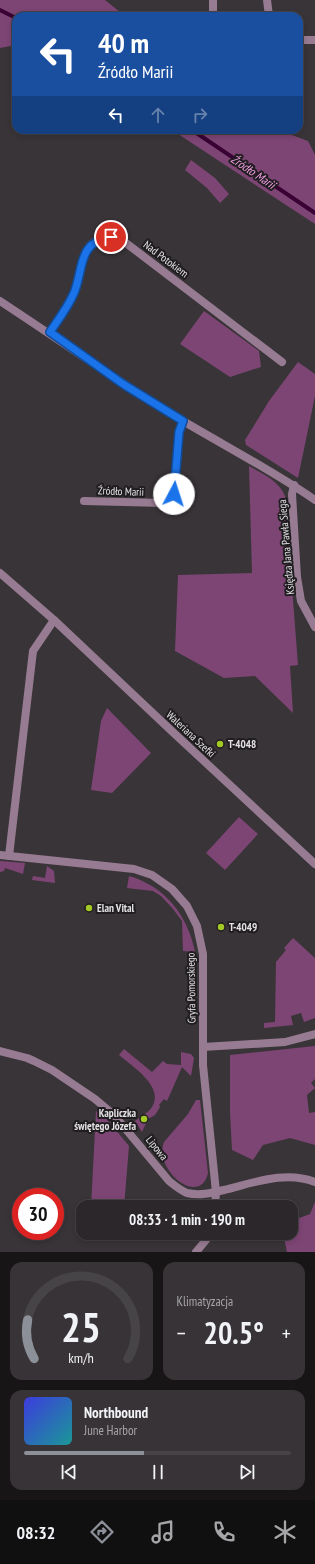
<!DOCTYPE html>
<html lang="pl">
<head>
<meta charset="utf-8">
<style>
	:root { --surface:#2b272a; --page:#373336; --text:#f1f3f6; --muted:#a6a5a8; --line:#474447; --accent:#8c9099 }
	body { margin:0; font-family:"PT Sans Narrow",sans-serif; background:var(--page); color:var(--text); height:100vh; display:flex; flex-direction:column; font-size:15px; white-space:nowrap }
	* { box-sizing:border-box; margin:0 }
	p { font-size:13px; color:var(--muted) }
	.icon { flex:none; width:22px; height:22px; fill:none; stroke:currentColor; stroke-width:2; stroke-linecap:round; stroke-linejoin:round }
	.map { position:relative; height:1252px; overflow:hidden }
	.side { display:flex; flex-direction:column; gap:10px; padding:10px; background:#181517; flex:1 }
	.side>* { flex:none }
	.top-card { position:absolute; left:12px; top:12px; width:291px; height:122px; border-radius:12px; box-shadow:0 2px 6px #0003,0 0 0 1px var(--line); background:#1a4fa0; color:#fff; overflow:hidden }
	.speed { position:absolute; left:12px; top:1188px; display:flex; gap:8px; font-size:20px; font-weight:700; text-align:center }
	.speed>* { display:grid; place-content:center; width:52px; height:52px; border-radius:50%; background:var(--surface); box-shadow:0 2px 6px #0003,0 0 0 1px var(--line); line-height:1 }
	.speed .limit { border:6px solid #d22; background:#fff; color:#111 }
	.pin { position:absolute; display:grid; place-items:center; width:34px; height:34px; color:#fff; margin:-17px; border:2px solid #fff; border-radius:50%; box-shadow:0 1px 4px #0007 }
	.me { position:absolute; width:44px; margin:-22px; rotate:5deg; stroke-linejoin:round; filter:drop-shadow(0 0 3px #0008) }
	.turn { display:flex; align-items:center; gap:14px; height:84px; padding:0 20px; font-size:18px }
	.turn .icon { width:52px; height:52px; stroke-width:2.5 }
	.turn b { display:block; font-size:28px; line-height:34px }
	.lanes { display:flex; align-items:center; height:38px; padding:0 20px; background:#0003; justify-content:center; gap:20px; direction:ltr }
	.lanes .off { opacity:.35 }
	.big { font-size:30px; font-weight:600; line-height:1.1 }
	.side .tile { flex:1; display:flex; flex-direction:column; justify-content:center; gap:6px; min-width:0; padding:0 14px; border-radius:12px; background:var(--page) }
	.side .dial { align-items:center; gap:0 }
	.dial svg { height:104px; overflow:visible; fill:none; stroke:var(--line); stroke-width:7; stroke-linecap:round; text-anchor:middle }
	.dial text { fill:var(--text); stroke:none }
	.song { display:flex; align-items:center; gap:12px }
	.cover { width:48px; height:48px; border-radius:6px; background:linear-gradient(135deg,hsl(240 70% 55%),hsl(180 70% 35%)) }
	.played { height:4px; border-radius:2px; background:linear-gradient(90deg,var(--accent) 45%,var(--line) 45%) }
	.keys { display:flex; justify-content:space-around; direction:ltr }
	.heat { display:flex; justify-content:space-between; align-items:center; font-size:22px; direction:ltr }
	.side .tiles { flex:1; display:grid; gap:10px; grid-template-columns:1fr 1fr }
	.tile:last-child { grid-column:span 2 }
	.trip { position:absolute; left:76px; top:1200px; width:222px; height:40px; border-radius:12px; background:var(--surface); box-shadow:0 2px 6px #0003,0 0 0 1px var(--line); font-weight:600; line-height:40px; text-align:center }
	.menu { display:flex; height:64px; justify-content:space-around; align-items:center; background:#111011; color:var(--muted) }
	.menu .icon { width:28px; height:28px }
	.menu .on { color:var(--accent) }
	.menu b { font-size:18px; color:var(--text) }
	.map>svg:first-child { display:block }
	.green { fill:#7d4574 }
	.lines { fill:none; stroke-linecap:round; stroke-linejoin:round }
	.stream { stroke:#390234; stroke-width:4 }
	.minor { stroke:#977b92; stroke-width:8 }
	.route-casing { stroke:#114b97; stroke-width:10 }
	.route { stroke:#1a73e8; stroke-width:7 }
	.poi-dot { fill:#a3c926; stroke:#1f1d1f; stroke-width:1.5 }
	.labels { text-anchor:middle; stroke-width:4; stroke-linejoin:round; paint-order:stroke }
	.street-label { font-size:11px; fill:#e5e2e5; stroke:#1f1d1f }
	.poi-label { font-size:11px; font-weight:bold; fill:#e5e2e5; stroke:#1f1d1f; text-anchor:start }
	.water-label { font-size:12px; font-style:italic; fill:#f5a0e7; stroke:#1f1d1f }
</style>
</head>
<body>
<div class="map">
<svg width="315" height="1252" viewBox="0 0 315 1252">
	<rect width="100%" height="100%" fill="#393438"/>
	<g class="green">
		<polygon points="0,0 105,0 125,16 16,16 16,45 0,48"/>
		<polygon points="172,130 278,130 308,141 315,155 315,224"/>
		<polygon points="191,160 215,178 229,194 220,203 207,188 185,170"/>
		<polygon points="204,311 259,351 261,367 230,377 180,344"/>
		<polygon points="298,362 315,374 315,396 298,478 246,445 245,440 269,401"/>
		<path d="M249,466c13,8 30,14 36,30l13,169 -8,1 3,47 -38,-37 -31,2 -49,-27 3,-76 74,-2z"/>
		<polygon points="107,708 151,753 112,793 91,790 101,721"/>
		<polygon points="239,817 258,834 225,870 206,853"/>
		<polygon points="0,861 25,863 23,874 5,868 4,871 0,872"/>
		<polygon points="47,866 54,871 55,883 32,880 33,876 45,878"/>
		<path d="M129,876c36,10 59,40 66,76l-12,-1 -1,-30 -9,-12 -12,-13 -8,-5 -26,-3z"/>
		<polygon points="293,938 315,958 315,1018 304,1022 301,1013 291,1016 293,1025 264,1028 264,1023 275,1022 276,962 286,950 284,948"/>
		<polygon points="315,1046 315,1079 311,1083 315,1088 307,1095 309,1113 315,1112 315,1145 290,1138 263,1145 253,1160 232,1150 230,1113 230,1055"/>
		<path d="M124,1049l28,23 11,-11 4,3 14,1v-13l10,2 3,4 -3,18 -9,-9 -15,34 -3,-2 -5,6 1,2 -5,8 -7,4 -6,13 -7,-11c5,-4 13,-8 17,-14 13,-20 -20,-41 -33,-52z"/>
		<path d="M196,1100h4l8,73c-8,35 -55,-3 -44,-31l24,-28z"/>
		<polygon points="96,1111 104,1116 129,1146 124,1207 91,1207"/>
		<polygon points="315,1202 315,1252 287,1252 283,1233 291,1233 291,1221 310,1214"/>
	</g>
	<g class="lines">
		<g class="stream">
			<polyline points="0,10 16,18"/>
			<polyline points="192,130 315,213"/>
		</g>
		<g class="minor">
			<polyline points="267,0 269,16"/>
			<polyline points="213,16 213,0"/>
			<polyline points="299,40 315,40"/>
			<path d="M0,301c61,40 120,82 183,120 44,26 90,50 132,79"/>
			<path d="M50,333c8,-14 20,-27 25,-43 8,-27 7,-61 47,-50l160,122"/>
			<polyline points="294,485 292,494 297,577 301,601 315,627"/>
			<polyline points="84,501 164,503 170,501 174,494 179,432 183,421"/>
			<polyline points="0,573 54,620 177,736 315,864"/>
			<polyline points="0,855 134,869 152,875 172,889 187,906 197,926 203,954 203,1065 216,1192 215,1207"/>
			<polyline points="9,856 33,651 54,620"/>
			<polyline points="203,1047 285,1042 315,1034"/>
			<path d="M0,1051l27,7 7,3 18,9 43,29 19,16 55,66c6,5 11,9 18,12 12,3 25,0 37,-3 29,-7 62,-20 91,-8"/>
			<polyline points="196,1252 206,1240 208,1233"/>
		</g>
	</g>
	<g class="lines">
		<g class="route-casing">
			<path id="route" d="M111,237c-34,5 -27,32 -37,56 -6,14 -16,27 -24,39l73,52 60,37 -4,11 -5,62"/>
		</g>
		<use href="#route" class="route"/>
	</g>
	<g class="poi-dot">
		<circle cx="220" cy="744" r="4"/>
		<circle cx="89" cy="908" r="4"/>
		<circle cx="221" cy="927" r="4"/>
		<circle cx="144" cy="1119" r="4"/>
	</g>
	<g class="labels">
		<g class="street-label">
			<text transform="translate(166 259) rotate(37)" y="4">Nad Potokiem</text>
			<text transform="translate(121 491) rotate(2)" y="4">Źródło Marii</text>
			<text transform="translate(286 547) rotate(-95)" y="4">Księdza Jana Pawła Siega</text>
			<text transform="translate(191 734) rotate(43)" y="4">Waleriana Szefki</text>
			<text transform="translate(191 988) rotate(-91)" y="4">Gryfa Pomorskiego</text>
			<text transform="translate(157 1148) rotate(51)" y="4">Lipowa</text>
		</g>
		<g class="poi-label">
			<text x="228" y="748">T-4048</text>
			<text x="97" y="912">Elan Vital</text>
			<text x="229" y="931">T-4049</text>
			<text x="136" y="1117" text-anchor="end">Kapliczka<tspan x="136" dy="13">świętego Józefa</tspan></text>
		</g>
		<g class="water-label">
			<text transform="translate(253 172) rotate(34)" y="4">Źródło Marii</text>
		</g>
	</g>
</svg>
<div class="speed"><div class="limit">30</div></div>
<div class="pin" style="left:111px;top:237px;background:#d93025"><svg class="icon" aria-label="arrive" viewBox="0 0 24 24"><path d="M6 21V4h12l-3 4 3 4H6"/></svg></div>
<svg class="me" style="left:174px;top:494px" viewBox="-20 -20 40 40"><circle r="19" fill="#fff"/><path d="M0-13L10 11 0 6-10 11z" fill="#1a73e8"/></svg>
<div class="trip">08:33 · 1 min · 190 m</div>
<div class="top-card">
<div class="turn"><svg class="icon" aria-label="left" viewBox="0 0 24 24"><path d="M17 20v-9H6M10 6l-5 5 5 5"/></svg><div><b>40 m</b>Źródło Marii</div></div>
<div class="lanes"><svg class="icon" aria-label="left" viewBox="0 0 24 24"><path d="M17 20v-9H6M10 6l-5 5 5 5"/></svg><svg class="icon off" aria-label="ahead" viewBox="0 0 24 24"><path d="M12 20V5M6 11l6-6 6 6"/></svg><svg class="icon off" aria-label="right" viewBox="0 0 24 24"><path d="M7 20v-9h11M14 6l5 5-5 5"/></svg></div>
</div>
</div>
<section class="side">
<div class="tiles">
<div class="tile dial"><svg viewBox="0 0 100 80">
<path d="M14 69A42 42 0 1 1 86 69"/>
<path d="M14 69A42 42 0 0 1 9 39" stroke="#8c9099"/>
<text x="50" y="56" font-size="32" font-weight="700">25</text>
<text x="50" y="72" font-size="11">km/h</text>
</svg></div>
<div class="tile"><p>Klimatyzacja</p>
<div class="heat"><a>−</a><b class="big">20.5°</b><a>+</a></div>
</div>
<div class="tile">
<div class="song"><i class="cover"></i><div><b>Northbound</b><p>June Harbor</p></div></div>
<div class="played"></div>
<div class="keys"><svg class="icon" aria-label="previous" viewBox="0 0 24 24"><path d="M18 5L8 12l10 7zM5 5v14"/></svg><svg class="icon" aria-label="pause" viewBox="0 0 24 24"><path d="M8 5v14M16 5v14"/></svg><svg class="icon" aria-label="next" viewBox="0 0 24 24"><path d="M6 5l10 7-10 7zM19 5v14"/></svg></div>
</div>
</div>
</section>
<nav class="menu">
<b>08:32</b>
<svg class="icon on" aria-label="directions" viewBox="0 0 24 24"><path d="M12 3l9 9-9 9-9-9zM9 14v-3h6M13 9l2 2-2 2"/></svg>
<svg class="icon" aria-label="music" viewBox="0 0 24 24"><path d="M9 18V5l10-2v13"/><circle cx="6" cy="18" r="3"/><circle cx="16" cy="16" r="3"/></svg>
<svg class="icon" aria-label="phone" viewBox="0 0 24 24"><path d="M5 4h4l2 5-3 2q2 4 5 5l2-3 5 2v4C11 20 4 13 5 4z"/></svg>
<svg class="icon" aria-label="climate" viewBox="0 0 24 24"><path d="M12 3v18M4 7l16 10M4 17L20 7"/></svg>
</nav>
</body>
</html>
